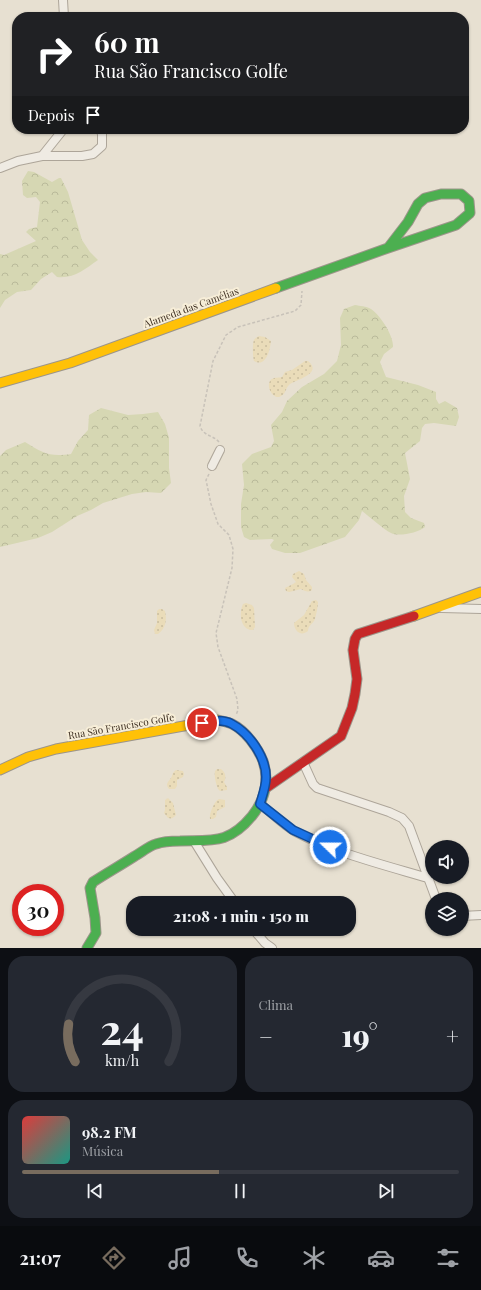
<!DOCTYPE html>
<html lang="pt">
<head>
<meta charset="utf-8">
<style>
	:root { --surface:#171b24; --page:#242831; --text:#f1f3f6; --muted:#9ea1a6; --line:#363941; --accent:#786c5e }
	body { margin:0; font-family:"Playfair Display",serif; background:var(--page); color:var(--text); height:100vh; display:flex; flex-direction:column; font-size:15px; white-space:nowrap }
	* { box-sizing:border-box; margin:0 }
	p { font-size:13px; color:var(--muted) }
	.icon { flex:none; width:22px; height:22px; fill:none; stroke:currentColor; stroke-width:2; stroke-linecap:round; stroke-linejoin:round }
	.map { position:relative; height:948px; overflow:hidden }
	.drawer { display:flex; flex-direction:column; gap:8px; padding:8px; background:#0d0f14; flex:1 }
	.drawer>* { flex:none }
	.guide { position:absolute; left:12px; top:12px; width:457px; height:122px; border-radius:16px; box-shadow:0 1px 3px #0004; background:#202124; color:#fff; overflow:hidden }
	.fabs { position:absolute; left:425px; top:840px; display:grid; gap:8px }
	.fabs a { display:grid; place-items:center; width:44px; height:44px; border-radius:50%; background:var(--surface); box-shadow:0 1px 3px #0004; font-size:20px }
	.speed { position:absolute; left:12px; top:884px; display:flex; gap:8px; font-size:20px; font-weight:700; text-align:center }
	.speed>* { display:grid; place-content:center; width:52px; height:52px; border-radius:50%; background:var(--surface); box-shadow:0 1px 3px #0004; line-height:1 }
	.speed .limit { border:6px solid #d22; background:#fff; color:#111 }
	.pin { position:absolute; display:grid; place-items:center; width:34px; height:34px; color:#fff; margin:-17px; border:2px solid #fff; border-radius:50%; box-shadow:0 1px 4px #0007 }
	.me { position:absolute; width:44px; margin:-22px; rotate:292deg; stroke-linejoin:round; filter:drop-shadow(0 0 3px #0008) }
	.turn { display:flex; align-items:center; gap:14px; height:84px; padding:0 16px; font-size:18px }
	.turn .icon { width:52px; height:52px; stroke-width:2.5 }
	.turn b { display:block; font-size:28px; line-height:34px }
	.then { display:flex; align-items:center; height:38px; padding:0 16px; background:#0003; gap:8px; font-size:15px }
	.big { font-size:30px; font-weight:800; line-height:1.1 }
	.drawer .tile { flex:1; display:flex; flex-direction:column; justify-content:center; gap:6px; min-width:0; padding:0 14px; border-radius:16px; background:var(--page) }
	.drawer .dial { align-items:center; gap:0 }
	.dial svg { height:104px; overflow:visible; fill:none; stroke:var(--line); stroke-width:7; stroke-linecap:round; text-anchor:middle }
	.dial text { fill:var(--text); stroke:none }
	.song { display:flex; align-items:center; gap:12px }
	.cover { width:48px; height:48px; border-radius:6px; background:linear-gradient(135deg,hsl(0 70% 55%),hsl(170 70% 35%)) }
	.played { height:4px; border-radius:2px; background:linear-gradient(90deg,var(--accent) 45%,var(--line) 45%) }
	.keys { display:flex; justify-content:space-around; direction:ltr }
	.heat { display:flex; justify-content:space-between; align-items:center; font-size:22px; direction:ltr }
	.drawer .tiles { flex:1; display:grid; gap:8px; grid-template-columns:1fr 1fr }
	.tile:last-child { grid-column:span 2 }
	.trip { position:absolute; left:126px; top:896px; width:230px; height:40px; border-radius:16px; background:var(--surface); box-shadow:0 1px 3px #0004; font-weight:800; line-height:40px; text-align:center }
	.dock { display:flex; height:64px; justify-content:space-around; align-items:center; background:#090b0e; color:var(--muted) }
	.dock .icon { width:28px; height:28px }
	.dock .on { color:var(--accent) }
	.dock b { font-size:18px; color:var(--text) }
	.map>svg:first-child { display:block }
	.forest { fill:url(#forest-crowns) }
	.sand { fill:url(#sand-dots) }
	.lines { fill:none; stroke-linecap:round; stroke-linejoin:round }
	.street-casing { stroke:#ada599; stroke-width:10 }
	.fast-casing { stroke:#9c958a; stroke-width:11 }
	.slow-casing { stroke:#9c958a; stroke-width:11 }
	.jam-casing { stroke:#9c958a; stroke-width:11 }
	.path { stroke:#c8c2b9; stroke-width:1.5; stroke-dasharray:3 2; stroke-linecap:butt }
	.street { stroke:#efebe3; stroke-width:8 }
	.fast { stroke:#4caf50; stroke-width:9 }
	.slow { stroke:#ffc107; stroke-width:9 }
	.jam { stroke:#c62828; stroke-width:9 }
	.route-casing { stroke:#114b97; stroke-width:10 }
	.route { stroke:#1a73e8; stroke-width:7 }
	.labels { text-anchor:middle; stroke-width:4; stroke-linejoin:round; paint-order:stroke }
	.street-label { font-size:10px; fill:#3d2e20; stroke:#f7eed8 }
</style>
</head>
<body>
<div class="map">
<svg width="481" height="948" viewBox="0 0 481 948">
	<defs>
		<pattern id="forest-crowns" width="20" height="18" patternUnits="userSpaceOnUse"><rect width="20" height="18" fill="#d6d7b3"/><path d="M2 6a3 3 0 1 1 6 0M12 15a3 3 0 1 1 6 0" fill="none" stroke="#b9b99a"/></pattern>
		<pattern id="sand-dots" width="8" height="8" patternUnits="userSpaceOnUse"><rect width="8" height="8" fill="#eadcb9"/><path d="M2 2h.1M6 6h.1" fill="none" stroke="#cabd9f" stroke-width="1.8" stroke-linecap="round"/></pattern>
	</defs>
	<rect width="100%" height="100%" fill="#e7e0d1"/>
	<g class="forest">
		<path d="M28,171l6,1 18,10 7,-4h2l7,14 14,48 8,12 8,8c-13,9 -24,19 -41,17l-5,-5 -11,7 -10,11 -14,2 -12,8 -5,8v-54l4,1 32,-14 -10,-9 3,-3 8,-2 3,-25 -4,-5 -9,1 -4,-3 -1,-14z"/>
		<path d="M355,305c5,1 11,1 16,4 9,6 23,27 22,38l-9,7 -4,8 6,15 32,8 18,7v7l3,5 6,-3 12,7 2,9 -3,9 -22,-3 -9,1 -3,4 -2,13 -15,12 5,26 -6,17 1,16 6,6 13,5 1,4c-7,6 -27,10 -34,6 -8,-4 -21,-16 -29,-22l-3,9 -14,17 -45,16h-15l-13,-4 -2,-4 4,-5 -2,-1 -22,1 -6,-3 -3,-10v-23l3,-19 -2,-21 10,-10 19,-7 3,-6 -3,-16 11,-13 5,-11 15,-14 22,-13 13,-13 4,-16 -1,-27 4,-9z"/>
		<path d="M101,408l27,7 15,-1 15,-2 7,12 4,14v30l2,15 -10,10 -15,-1 -14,2 -29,9 -12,7 -14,6 -25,16 -14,6 -38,9v-91l6,-6 19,-8c18,11 24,15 46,12l7,-13 10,-11 1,-15z"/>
	</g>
	<g class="sand">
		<path d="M259,336l6,1 6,4c-1,9 -5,27 -17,20 -1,-2 -2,-18 0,-21 1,-2 3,-3 5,-4z"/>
		<path d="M305,361h3c16,13 -14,19 -19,24 -4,4 -3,10 -10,12 -8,1 -14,-14 -7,-18 3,-2 7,-1 10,-2l3,-5 7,-2z"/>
		<path d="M299,571l5,3 2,6 6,7v3c-4,3 -7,1 -11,-1l-12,3 -3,-1 -1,-3 8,-4 3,-2 -4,-5 1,-3z"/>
		<path d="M316,600l2,2c0,5 -2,13 -3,17 -2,5 -7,6 -7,12 -7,6 -14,0 -14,-8l10,-8 8,-14z"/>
		<path d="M246,603l6,2 2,3 1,19 -2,3h-3c-10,-3 -11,-17 -7,-26z"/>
		<path d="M159,609h3l3,2c2,9 1,17 -7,23h-3l-1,-4 3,-7v-12z"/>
		<path d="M217,769h4c4,3 6,8 3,13l3,5v3l-7,1 -2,-2c-2,-5 -4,-13 -3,-18z"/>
		<path d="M176,770l7,1 1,3 -1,3 -6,3v6l-2,3h-6c-4,-5 -1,-7 2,-11 2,-4 1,-5 5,-8z"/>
		<path d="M168,798l5,5 3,12c-3,3 -4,4 -8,3l-4,-5 1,-3v-10z"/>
		<path d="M219,799l6,1v7l-8,4 -1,6 -3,2h-3c-1,-5 4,-18 9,-20z"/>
	</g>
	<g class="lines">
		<g class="street-casing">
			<g id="street">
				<polyline points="63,0 64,17"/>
				<polyline points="42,156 82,156 93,154 102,146 102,134 100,129"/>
				<polyline points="0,168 18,161 42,156 62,131 63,129"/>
				<polyline points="212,466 220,450"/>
				<polyline points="442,608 481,609"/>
				<polyline points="303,762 313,784 317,788 389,812 402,818 409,826 436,899"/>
				<path d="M260,804c11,8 22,20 34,27 41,22 90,34 134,47"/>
				<polyline points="194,841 217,878 235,903"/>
				<polyline points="462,916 481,915"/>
				<polyline points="253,929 265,943 272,948"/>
			</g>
		</g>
		<g class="fast-casing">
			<g id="fast">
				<polyline points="276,288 388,248 456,225 470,213 469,201 461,194 441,194 425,198 418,204 408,222 388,248"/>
				<path d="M87,948l9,-15 -1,-15 -5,-30 3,-6c14,-9 28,-17 42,-26 7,-4 14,-10 21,-12 8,-3 16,-3 24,-3 33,-1 49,3 72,-25 8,-10 14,-23 14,-37"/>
			</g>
		</g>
		<g class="slow-casing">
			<g id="slow">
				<polyline points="0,383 70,363 276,288"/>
				<polyline points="414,616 481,592"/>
				<path d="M0,770l28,-13 28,-8 161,-29c5,1 11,2 15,4 13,6 26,24 31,37 2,6 3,12 3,18"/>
			</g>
		</g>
		<g class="jam-casing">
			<polyline id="jam" points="266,788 341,736 352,708 355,694 357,679 353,650 355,639 358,634 414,616"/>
		</g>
		<g class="path">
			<path d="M219,442c-6,-7 -16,-6 -19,-16l13,-65 13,-26 12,-8 57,-16 6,-6 1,-14"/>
			<polyline points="209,474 206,480 211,504 218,524 229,535 233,549 232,568 216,633 218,647 237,699 238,710 236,715"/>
		</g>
		<use href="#street" class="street"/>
		<use href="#fast" class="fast"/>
		<use href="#slow" class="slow"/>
		<use href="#jam" class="jam"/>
	</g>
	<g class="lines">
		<g class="route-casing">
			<path id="route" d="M202,723c10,-2 21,-4 30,1 17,9 34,33 34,53 0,9 -3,17 -6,27l33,26 37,17"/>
		</g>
		<use href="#route" class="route"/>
	</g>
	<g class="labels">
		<g class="street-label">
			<text transform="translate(191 307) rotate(-20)" y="4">Alameda das Camélias</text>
			<text transform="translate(121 726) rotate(-10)" y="4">Rua São Francisco Golfe</text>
		</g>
	</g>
</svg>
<div class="fabs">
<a><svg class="icon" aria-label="sound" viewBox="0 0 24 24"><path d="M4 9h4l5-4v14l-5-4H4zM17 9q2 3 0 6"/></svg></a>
<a><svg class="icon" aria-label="layers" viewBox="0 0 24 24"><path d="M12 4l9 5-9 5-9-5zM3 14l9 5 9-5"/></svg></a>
</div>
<div class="speed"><div class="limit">30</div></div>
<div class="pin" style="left:202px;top:723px;background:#d93025"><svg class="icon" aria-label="arrive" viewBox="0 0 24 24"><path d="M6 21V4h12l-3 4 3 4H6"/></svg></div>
<svg class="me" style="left:330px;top:847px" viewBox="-20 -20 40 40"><circle r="17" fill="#1a73e8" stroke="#fff" stroke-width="3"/><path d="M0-11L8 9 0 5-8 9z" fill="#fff"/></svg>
<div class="trip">21:08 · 1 min · 150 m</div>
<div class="guide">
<div class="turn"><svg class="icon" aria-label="right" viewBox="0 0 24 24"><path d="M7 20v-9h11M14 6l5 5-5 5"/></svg><div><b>60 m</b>Rua São Francisco Golfe</div></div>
<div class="then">Depois<svg class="icon" aria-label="arrive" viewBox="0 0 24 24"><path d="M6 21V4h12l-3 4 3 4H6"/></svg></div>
</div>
</div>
<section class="drawer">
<div class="tiles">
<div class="tile dial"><svg viewBox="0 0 100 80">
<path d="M14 69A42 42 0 1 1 86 69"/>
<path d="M14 69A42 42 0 0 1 9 40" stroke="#786c5e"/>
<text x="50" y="56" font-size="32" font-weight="700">24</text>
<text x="50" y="72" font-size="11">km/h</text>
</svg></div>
<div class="tile"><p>Clima</p>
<div class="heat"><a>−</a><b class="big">19°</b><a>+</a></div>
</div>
<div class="tile">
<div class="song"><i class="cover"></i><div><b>98.2 FM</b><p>Música</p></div></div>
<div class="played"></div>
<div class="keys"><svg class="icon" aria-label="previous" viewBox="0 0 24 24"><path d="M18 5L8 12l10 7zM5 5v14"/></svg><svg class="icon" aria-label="pause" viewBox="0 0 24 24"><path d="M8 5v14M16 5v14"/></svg><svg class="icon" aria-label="next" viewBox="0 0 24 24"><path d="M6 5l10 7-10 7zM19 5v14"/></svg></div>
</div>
</div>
</section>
<nav class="dock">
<b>21:07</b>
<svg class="icon on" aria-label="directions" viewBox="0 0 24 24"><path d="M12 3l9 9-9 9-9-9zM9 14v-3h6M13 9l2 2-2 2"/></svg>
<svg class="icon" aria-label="music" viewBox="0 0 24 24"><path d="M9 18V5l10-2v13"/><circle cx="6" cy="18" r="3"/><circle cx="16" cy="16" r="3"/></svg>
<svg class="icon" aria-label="phone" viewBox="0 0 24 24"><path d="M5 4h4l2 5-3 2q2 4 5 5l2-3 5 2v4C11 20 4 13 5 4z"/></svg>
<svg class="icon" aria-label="climate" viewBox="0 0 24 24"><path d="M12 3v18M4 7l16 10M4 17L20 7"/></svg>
<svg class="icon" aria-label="car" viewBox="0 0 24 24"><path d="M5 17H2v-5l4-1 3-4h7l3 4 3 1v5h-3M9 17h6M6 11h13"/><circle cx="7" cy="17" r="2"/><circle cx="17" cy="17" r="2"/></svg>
<svg class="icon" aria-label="filters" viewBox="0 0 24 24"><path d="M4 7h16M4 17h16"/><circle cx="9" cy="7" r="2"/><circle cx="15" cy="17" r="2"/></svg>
</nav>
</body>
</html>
